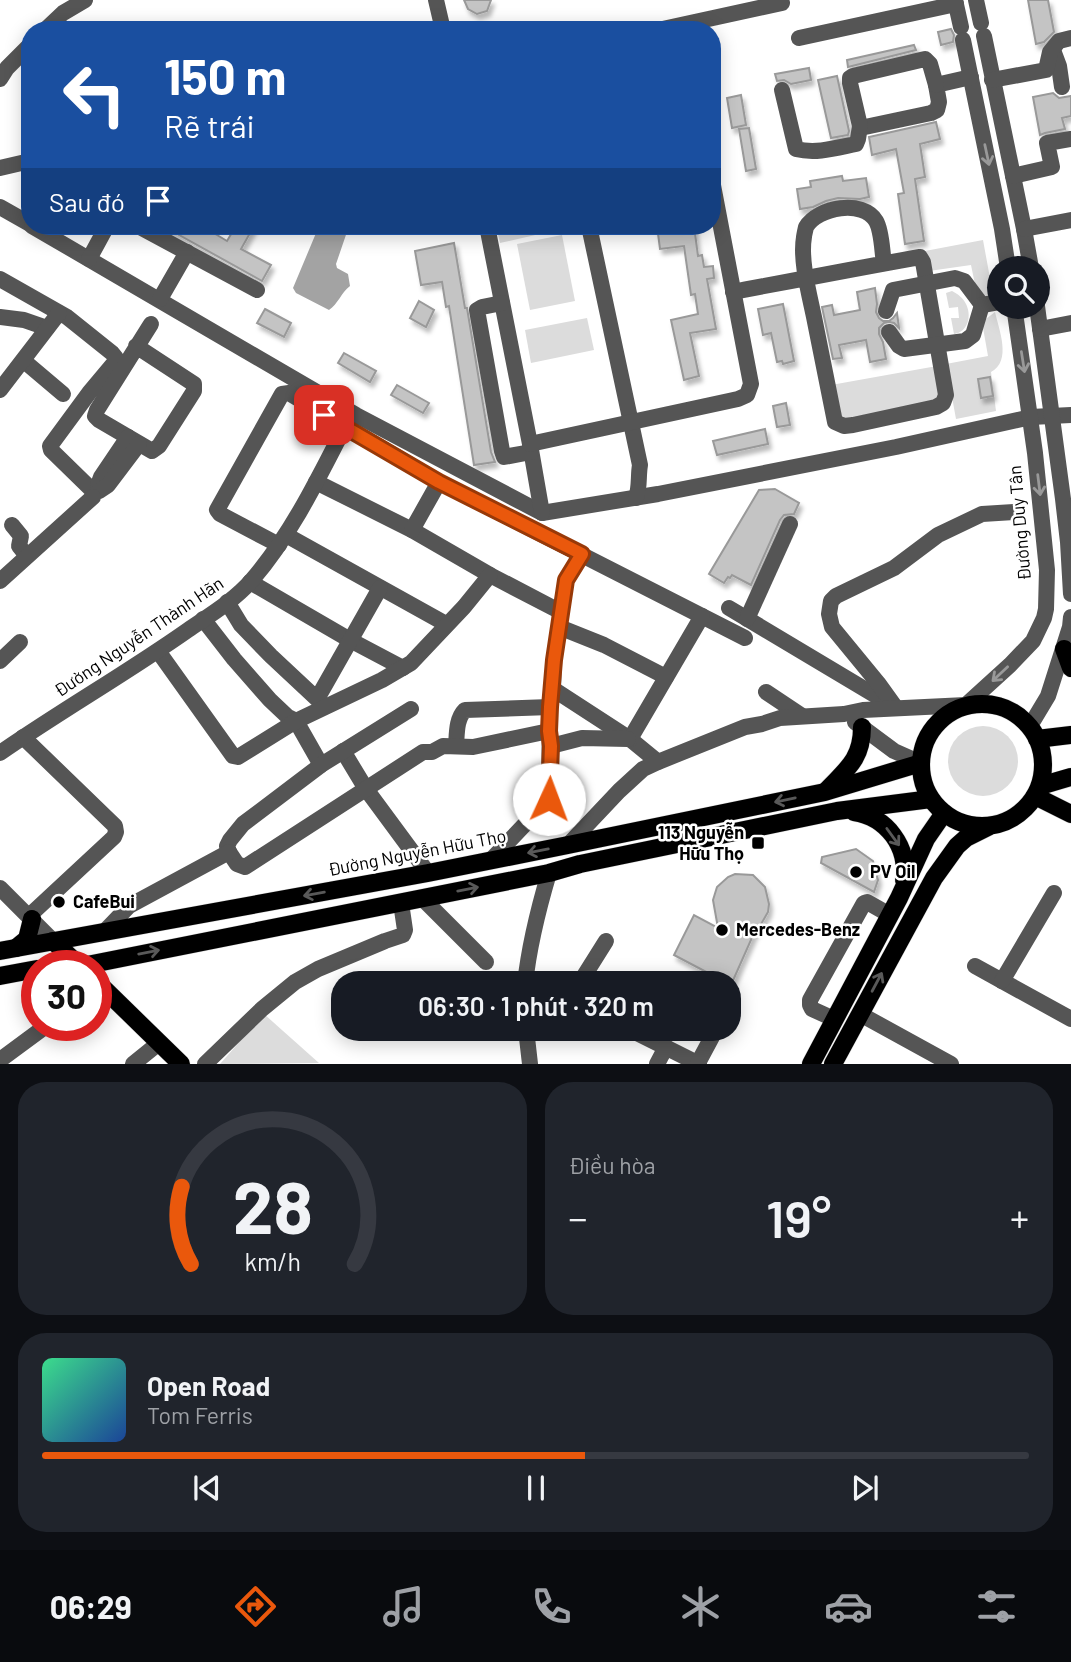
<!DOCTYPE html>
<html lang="vi">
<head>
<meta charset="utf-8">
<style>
	:root { --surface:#171b24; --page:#20242c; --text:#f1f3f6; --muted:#9ea1a6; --line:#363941; --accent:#ea580c }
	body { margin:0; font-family:Barlow,sans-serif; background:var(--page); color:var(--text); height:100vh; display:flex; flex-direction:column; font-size:26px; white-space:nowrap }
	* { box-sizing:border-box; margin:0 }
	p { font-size:23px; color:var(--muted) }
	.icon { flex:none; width:38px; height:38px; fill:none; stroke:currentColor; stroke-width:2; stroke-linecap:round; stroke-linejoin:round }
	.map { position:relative; height:1064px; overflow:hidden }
	.side { display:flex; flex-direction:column; gap:18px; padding:18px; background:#0d0f14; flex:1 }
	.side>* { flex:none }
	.top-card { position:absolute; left:21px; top:21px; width:700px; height:214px; border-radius:28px; box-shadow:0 4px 18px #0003; background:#1a4fa0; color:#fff; overflow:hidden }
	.fabs { position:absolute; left:987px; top:256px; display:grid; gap:14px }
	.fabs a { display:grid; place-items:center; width:63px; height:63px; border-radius:50%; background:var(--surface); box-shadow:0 4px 18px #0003; font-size:35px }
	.speed { position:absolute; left:21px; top:950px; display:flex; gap:14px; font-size:35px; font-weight:700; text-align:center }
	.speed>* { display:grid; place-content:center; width:91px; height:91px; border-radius:50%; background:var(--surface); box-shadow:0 4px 18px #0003; line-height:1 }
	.speed .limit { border:10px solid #d22; background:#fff; color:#111 }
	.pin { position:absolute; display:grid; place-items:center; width:60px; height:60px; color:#fff; margin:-30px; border-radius:14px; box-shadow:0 4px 10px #0006 }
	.me { position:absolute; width:77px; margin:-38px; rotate:2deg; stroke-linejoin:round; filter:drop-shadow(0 0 5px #0008) }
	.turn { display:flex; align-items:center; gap:24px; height:147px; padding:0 28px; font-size:32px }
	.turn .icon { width:91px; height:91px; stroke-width:2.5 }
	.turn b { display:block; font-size:49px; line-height:60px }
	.then { display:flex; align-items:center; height:66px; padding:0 28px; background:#0003; gap:14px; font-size:26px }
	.big { font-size:52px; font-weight:600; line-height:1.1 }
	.side .widget { flex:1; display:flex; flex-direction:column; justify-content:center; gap:10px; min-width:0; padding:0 24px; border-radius:28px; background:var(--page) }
	.side .dial { align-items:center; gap:0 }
	.dial svg { height:182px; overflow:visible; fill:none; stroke:var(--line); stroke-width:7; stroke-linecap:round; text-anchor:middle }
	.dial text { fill:var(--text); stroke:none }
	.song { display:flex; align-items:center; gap:21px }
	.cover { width:84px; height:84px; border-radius:10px; background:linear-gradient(135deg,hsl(150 70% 55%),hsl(220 70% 35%)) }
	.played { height:7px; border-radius:4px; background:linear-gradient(90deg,var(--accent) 55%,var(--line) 55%) }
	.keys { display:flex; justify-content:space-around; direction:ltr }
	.heat { display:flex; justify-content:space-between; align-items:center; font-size:38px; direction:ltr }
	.side .tiles { flex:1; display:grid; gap:18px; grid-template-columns:1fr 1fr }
	.widget:last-child { grid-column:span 2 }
	.trip { position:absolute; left:331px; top:971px; width:410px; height:70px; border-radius:28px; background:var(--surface); box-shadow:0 4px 18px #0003; font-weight:600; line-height:70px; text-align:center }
	.dock { display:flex; height:112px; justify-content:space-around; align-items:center; background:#090b0e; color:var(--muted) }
	.dock .icon { width:49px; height:49px }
	.dock .selected { color:var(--accent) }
	.dock b { font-size:32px; color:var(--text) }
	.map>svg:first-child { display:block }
	.green { fill:#dcdcdc }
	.water { fill:#a3a3a3 }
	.building { fill:#c4c4c4; stroke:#999; stroke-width:2; filter:url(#shadow) }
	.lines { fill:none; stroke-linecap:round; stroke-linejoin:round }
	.major-casing { stroke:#dbdbdb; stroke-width:19 }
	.minor { stroke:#555; stroke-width:16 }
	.major { stroke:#000; stroke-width:18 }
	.oneway { stroke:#999 }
	.oneway2 { stroke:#595959 }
	.route-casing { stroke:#983908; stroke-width:18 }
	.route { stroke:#ea580c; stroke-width:12 }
	.poi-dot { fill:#000; stroke:#fff; stroke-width:2.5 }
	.labels { text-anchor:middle; stroke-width:5; stroke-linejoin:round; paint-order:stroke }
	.street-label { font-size:18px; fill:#000; stroke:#fff }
	.poi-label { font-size:18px; font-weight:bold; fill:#000; stroke:#fff; text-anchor:start }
</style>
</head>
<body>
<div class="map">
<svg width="1071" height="1064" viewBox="0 0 1071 1064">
	<defs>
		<filter id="shadow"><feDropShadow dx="3" dy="5" stdDeviation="2" flood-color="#0004"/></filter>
	</defs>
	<rect width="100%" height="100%" fill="#fff"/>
	<g class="green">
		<polygon points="496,226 575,226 500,243"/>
		<polygon points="562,235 575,301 530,310 517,244"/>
		<polygon points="983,240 994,300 977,294 971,265 929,271 925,251"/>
		<path d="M952,291c6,3 11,7 14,13 6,12 2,28 -12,30l-3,-16h8l-1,-11 -9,1 -3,-15z"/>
		<path d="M995,312c4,18 17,49 -4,60l5,39 -40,8 -10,-55 42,-8 -6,-34z"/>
		<polygon points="587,318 594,350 531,363 525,330"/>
		<polygon points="937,366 940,396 936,403 840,420 831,385"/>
		<circle cx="983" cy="761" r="35"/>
		<polygon points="264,1014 319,1063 220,1064"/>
	</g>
	<path class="water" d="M319,226h30l-13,38 1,4 11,6 2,12c-9,7 -12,18 -21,24l-33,-17 -3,-5z"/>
	<g class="building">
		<polygon points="464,0 491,0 487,11 477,14 468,9"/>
		<polygon points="1028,0 1048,0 1054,32 1044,42 1036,44"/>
		<polygon points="951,29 954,35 953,42 941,45 938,32"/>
		<polygon points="914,45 916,50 848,67 847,60"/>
		<polygon points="809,68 811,80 791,84 784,80 777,81 775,74"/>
		<polygon points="837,76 849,131 848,135 831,138 818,80"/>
		<polygon points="1053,93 1059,98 1071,96 1071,116 1062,118 1065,129 1045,133 1040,135 1033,97"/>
		<polygon points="741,95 746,125 732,128 727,98"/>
		<polygon points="936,122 940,139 920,144 925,177 915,179 924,241 905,244 898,194 904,193 896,149 872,155 869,137"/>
		<polygon points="749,128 756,169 746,171 739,129"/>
		<polygon points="842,176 843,181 866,178 869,197 860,199 838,198 826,201 813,207 800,209 797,189 811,187 810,181"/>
		<polygon points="163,226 202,226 227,241 236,226 254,226 241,249 271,265 262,281"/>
		<polygon points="657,226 694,226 698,256 702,255 704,267 713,266 714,278 707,279 716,329 690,333 699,376 684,380 671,320 698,314 695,294 691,295 684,246 660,249"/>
		<polygon points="454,243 465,308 467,308 491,452 495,462 474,465 449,306 446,307 442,282 421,285 415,251"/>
		<polygon points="875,288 877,304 876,312 879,318 883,321 889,321 893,318 897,313 899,328 894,323 889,322 884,323 879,328 879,334 883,342 886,359 870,362 866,340 839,345 842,358 833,359 822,307 832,305 834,315 860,310 857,292"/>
		<polygon points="419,301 434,310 426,327 410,318"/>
		<polygon points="783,304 794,361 783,364 782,361 777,362 771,333 763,335 758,309"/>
		<polygon points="265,309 291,323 284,337 257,323"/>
		<polygon points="344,353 376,371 370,382 338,363"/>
		<polygon points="990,377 993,396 981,398 978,379"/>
		<polygon points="397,385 429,403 423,413 391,395"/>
		<polygon points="786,403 790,425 777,427 773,406"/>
		<polygon points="765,429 768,444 717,455 713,441"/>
		<polygon points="775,489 799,503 794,514 784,515 780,520 751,585 732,575 730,578 728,577 724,583 709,574 759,490"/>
		<polygon points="856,849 873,861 878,880 874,892 821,863 822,857"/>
		<polygon points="735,874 753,875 765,887 769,904 768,912 760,926 754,933 731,985 674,955 694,915 718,928 713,900 717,887 728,877"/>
	</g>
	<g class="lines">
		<g class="major-casing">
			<g id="major">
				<polyline points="1064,649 1071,668"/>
				<circle cx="982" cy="765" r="61"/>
				<polyline points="1037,739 1071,735"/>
				<polyline points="1040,786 1071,777"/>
				<path d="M826,791c21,-22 36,-32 36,-64"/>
				<polyline points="1035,796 1071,814"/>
				<path d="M854,812c33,5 55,35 50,68"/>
				<polyline points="53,941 80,966"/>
				<polyline points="16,948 27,939 32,919"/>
				<polyline points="0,951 428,873 568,845 825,792 921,763"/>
				<polyline points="82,966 549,873 580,864 837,811 931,799"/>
				<polyline points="0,976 37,969"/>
				<polyline points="96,981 181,1064"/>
				<polyline points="811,1064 899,898 926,839 944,813"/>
				<polyline points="833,1064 934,878 957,846 966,838 988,827"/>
			</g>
		</g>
		<g class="minor">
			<polyline points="436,0 443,30"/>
			<polyline points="955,0 961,27"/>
			<polyline points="976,0 981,23"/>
			<polyline points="45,30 63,13 85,0"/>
			<polyline points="658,30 782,3"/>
			<polyline points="984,36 1024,229 1031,268"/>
			<polyline points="799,38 956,4"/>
			<polyline points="963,40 1002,229 1008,268"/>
			<polyline points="1053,50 1059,66 1062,87"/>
			<polyline points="0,79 7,68 30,45"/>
			<polyline points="992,80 1046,70 1050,52 1059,41 1071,38"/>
			<path d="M782,90l14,59c20,5 40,-1 60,-5l2,-5 2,-13 5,1 66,-14 6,-3 2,-8 -3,-17 35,-8"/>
			<polyline points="860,126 850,83 850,78 853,76 925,59 930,64 936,85"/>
			<polyline points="0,168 30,161"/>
			<polyline points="1013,176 1052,167 1047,143 1071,139"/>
			<polyline points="0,207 30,224"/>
			<polyline points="32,226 356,415 542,513 658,494 896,447 1031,417 1071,415"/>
			<polyline points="138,226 257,290"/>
			<polyline points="487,226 530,444 542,513"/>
			<path d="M589,226l51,239c-2,11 0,22 -4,33"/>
			<polyline points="1024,229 1071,220"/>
			<polyline points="89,259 107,226"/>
			<polyline points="0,279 67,317 112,353 116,358 115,362 89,393 50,446 51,450 93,491"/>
			<path d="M733,292c63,-12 125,-24 187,-35l3,5 23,133 -3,8 -7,4 -83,18 -9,1 -9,-4c-7,-35 -14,-70 -21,-105 -5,-24 -14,-57 -10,-80 0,-1 2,-10 2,-10 12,-20 57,-28 70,-6 6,10 6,31 8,42"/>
			<polyline points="160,299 187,252"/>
			<polyline points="502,303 482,307 477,310 502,451 504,457 531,452"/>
			<polyline points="1037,306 1063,499 1068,542 1071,594"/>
			<polyline points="886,311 893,290 955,278 964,281 982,305 999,302"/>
			<polyline points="0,317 24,320 47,328"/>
			<polyline points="1040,329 1071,323"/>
			<polyline points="889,332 899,346 904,349 965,341 973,335 982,305"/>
			<polyline points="136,346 194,384 194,391 159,446 152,451 99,420 95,416 97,410 151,324"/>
			<polyline points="24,361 63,394"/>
			<polyline points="0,390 59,313"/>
			<polyline points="530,444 738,399 747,395 751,384 712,180"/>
			<polyline points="316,482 412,530 490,575 561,612"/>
			<polyline points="98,485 101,477 128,437"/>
			<polyline points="99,491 108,485 139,444"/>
			<polyline points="12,525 21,536 19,546 27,556"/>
			<polyline points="412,530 439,482"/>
			<polyline points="286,535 446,624"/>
			<polyline points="279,545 220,514 217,510 282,394 289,393 439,482 745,638"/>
			<polyline points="0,581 93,497"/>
			<polyline points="250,582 350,640 403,668"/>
			<polyline points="227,602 241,625 271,656 317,699 380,588"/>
			<polyline points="729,608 888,703"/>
			<polyline points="203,619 234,659 270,700 288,717 296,721 321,765"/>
			<polyline points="747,619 790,524"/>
			<polyline points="559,627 604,645 666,677"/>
			<polyline points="158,651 233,756 238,757 296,721 382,680 411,663 464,607 490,575"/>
			<polyline points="0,661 20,642"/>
			<polyline points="553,689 630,739 658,762"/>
			<polyline points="766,692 802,716"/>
			<polyline points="896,708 878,683 832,627 829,614 831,601 836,596 894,568 938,535 982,514 1014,512"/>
			<polyline points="855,722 894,751 921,763"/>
			<polyline points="1030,726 1048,696 1070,627 1071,617"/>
			<polyline points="23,737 115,826 116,832 114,837 29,916"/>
			<polyline points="630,739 702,616"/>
			<path d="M456,746c1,-12 0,-27 9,-36l85,-3"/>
			<polyline points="551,746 582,738 628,739"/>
			<polyline points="343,751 366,789 428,873"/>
			<path d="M0,753c62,-43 127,-80 188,-123 22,-15 47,-30 64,-50 37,-43 63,-95 89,-146l1,-9"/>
			<polyline points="568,845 619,791 643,769 658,762 745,727 762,724 780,718 844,714 863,710 966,705 1010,665 1033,641 1044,618 1046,609 1047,570 1035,453 1014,306"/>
			<polyline points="229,852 237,864 245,867 423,752 432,752 443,746 473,747 549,731"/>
			<polyline points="229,852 227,846 230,840 243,824 321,765 411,709"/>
			<polyline points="490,861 549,799 550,707 553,689 554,660 566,580 582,554"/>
			<polyline points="0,888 53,941"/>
			<polyline points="423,899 486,962"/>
			<polyline points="103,933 129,906 229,852"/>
			<polyline points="975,966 1071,1019"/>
			<polyline points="1002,981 1054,893"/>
			<path d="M525,984c4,-38 13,-74 24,-111"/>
			<polyline points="579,984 606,941"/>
			<polyline points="860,1014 951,1064"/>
			<polyline points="834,1019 812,1009 810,1005 810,1000 864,903 867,902 890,915"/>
			<polyline points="526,1029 530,1064"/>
			<polyline points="629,1029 699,1064"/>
			<polyline points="0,1060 46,1026"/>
			<polyline points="698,1063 713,1035"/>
			<polyline points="133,1064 159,1043"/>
			<polyline points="205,1064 262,1009 295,982 318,969 385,941 403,935 405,930 401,903"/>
			<polyline points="657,1064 666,1047"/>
		</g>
		<use href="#major" class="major"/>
	</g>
	<defs><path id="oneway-shaft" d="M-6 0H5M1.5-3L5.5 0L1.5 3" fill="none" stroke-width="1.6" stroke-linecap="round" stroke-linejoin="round" transform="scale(1.75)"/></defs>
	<g class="oneway">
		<use href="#oneway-shaft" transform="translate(987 155) rotate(78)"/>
		<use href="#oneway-shaft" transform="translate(1023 362) rotate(81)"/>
		<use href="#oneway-shaft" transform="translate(1039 485) rotate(83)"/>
		<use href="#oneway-shaft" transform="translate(1000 674) rotate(137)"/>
	</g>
	<g class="oneway2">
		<use href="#oneway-shaft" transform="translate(785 800) rotate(168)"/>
		<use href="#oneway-shaft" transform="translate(893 837) rotate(54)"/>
		<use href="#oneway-shaft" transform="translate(538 851) rotate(169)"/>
		<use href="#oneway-shaft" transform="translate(468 889) rotate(-11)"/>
		<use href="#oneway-shaft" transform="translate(314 894) rotate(170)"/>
		<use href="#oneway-shaft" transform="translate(149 952) rotate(-11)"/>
		<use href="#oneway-shaft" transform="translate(877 982) rotate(-62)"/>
	</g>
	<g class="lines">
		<g class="route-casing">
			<polyline id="route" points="324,415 439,482 582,554 566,580 554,660 550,707 549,731 551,746 549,799"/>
		</g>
		<use href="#route" class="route"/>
	</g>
	<g class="poi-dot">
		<rect x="751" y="836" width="14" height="14" rx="3.5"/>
		<circle cx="856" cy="872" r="7"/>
		<circle cx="59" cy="902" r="7"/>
		<circle cx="722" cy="930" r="7"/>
	</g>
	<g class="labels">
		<g class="street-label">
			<text transform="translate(1020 523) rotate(-95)" y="6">Đường Duy Tân</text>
			<text transform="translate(139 637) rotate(-34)" y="6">Đường Nguyễn Thành Hãn</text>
			<text transform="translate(417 853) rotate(-11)" y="6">Đường Nguyễn Hữu Thọ</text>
		</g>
		<g class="poi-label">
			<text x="744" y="839" text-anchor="end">113 Nguyễn<tspan x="744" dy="21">Hữu Thọ</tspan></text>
			<text x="870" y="878">PV Oil</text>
			<text x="73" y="908">CafeBui</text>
			<text x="736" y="936">Mercedes-Benz</text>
		</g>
	</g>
</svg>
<div class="fabs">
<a><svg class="icon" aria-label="search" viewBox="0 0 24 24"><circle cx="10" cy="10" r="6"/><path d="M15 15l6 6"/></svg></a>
</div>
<div class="speed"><div class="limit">30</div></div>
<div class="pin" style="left:324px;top:415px;background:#d93025"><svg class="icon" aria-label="arrive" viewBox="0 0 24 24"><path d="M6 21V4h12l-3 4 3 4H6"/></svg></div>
<svg class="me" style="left:549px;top:799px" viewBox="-20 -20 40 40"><circle r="19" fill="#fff"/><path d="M0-13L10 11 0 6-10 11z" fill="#ea580c"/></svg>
<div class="trip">06:30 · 1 phút · 320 m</div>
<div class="top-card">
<div class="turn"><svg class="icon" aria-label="left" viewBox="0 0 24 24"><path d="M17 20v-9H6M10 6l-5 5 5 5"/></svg><div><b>150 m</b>Rẽ trái</div></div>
<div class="then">Sau đó<svg class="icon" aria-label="arrive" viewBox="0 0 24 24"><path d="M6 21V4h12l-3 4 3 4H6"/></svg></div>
</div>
</div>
<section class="side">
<div class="tiles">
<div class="widget dial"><svg viewBox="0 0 100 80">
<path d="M14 69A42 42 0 1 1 86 69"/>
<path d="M14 69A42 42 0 0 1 10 35" stroke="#ea580c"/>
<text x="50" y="56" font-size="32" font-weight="700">28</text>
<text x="50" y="72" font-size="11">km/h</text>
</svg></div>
<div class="widget"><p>Điều hòa</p>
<div class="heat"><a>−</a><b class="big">19°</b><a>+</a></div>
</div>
<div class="widget">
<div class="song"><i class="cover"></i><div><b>Open Road</b><p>Tom Ferris</p></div></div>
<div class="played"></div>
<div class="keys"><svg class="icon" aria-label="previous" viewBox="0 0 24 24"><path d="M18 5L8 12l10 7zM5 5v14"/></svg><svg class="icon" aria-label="pause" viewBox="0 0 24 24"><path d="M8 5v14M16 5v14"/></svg><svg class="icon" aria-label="next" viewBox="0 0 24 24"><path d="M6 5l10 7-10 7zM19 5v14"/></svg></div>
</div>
</div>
</section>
<nav class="dock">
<b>06:29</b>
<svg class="icon selected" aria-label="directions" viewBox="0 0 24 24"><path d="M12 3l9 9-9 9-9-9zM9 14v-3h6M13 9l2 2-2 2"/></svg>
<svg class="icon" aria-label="music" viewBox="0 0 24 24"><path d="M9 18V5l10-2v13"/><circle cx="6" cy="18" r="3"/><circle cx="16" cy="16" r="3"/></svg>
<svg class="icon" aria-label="phone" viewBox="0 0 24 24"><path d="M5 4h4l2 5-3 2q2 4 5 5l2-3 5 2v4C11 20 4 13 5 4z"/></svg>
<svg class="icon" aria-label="climate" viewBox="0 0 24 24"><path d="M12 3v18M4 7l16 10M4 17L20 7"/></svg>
<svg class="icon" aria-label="car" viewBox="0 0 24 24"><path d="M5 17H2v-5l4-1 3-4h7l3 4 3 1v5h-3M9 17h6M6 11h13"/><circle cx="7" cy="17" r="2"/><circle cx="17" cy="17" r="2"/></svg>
<svg class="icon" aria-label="filters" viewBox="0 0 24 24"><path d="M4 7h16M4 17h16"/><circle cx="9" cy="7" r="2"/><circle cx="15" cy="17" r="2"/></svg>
</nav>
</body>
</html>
